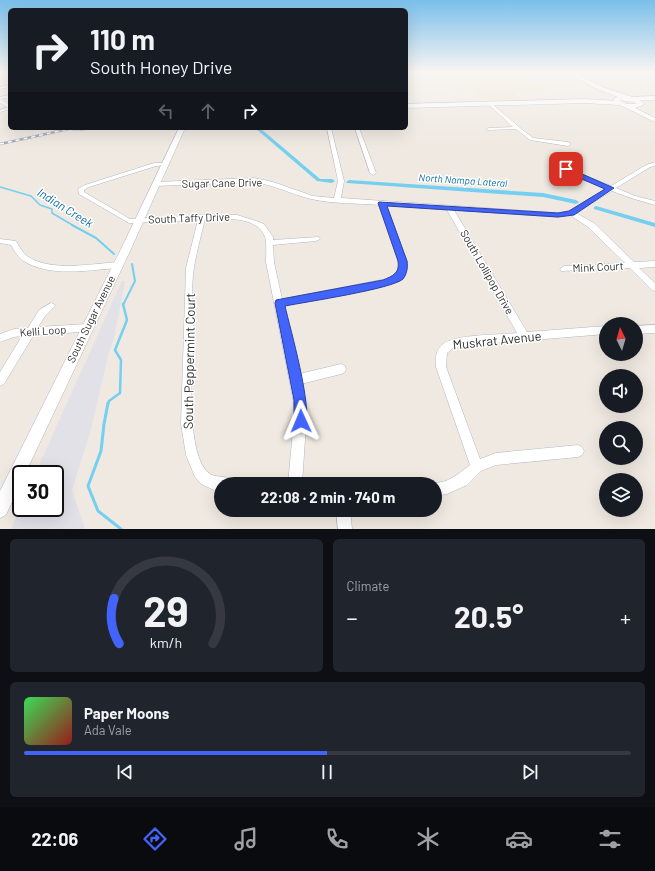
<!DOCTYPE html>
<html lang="en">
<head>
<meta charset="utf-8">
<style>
	:root { --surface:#171b24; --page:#20242c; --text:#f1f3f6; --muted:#9ea1a6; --line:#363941; --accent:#4264fb }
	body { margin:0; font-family:Barlow,sans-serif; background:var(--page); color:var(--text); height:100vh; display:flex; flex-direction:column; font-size:15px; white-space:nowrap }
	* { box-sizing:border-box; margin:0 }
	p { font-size:13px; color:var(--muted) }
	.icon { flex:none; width:22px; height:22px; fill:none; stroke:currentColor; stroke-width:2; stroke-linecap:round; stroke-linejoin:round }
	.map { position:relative; height:529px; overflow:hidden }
	.details { display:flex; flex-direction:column; gap:10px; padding:10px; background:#0d0f14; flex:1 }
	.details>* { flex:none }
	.banner { position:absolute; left:8px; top:8px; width:400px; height:122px; border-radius:6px; box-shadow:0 4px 16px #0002; background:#171b24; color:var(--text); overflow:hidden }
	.needle { width:26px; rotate:355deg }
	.tools { position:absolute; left:599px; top:317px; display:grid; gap:8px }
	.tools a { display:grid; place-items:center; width:44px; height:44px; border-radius:50%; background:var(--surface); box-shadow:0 4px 16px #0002; font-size:20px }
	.speed { position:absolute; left:12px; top:465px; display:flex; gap:8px; font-size:20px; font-weight:700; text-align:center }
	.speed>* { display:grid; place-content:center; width:52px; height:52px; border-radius:50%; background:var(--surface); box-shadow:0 4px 16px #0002; line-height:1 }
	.speed .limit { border:2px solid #111; border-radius:6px; background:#fff; color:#111 }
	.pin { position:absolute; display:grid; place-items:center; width:34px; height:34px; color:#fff; margin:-17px; border-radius:8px; box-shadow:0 2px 6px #0006 }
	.me { position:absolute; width:44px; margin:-22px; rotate:359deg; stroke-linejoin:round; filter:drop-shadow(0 0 3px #0008) }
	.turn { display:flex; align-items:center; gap:14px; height:84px; padding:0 16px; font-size:18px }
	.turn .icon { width:52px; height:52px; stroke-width:2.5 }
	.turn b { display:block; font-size:28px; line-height:34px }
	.lanes { display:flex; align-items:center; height:38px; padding:0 16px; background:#0003; justify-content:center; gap:20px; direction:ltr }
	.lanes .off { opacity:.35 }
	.big { font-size:30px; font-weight:700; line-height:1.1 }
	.details .widget { flex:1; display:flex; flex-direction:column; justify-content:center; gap:6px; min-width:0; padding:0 14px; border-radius:6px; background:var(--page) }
	.details .dial { align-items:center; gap:0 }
	.dial svg { height:104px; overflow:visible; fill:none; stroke:var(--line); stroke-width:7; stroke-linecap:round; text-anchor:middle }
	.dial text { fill:var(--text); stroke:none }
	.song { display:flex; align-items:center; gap:12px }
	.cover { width:48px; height:48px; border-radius:6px; background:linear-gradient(135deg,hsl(130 70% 55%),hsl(0 70% 35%)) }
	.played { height:4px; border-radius:2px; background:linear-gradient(90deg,var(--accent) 50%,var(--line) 50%) }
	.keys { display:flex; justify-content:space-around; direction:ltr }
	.heat { display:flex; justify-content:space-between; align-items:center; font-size:22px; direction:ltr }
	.details .tiles { flex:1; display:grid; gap:10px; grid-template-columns:1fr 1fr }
	.widget:last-child { grid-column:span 2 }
	.trip { position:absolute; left:214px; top:477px; width:228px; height:40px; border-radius:20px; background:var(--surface); box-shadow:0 4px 16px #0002; font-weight:700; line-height:40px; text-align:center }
	.tab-bar { display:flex; height:64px; justify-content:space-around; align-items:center; background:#090b0e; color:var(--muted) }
	.tab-bar .icon { width:28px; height:28px }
	.tab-bar .on { color:var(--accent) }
	.tab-bar b { font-size:18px; color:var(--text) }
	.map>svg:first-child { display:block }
	.industrial { fill:#e3e1e8 }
	.education { fill:#f0e6d1 }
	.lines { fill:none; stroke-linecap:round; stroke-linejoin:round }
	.stream-far3 { stroke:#75cff0; stroke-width:1.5 }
	.stream-far2 { stroke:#75cff0; stroke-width:2 }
	.stream-far1 { stroke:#75cff0; stroke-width:2.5 }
	.stream { stroke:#75cff0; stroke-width:3 }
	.canal { fill:#75cff0; fill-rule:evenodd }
	.minor-casing { stroke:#b4b7c1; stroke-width:1 }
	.tertiary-casing { stroke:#b4b7c1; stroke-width:1 }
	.secondary-casing { stroke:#b4b7c1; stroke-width:1 }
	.minor { fill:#fff; fill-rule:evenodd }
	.tertiary { fill:#fff; fill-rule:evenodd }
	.secondary { fill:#fff; fill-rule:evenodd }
	.rail-casing { stroke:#a3a6b8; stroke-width:2.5 }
	.rail { stroke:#fff; stroke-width:1.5; stroke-dasharray:4; stroke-linecap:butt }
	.route { fill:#4264fb; stroke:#2b41a3 }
	.labels { text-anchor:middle; stroke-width:3; stroke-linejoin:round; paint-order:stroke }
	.far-water-label { font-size:10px; font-style:italic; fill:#0d6fa3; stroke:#fff }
	.street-label { font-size:11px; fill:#2e2e2e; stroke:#fff }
	.water-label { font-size:12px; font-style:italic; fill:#0d6fa3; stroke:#fff }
	.near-street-label { font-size:13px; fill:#2e2e2e; stroke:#fff }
</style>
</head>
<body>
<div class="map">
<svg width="655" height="529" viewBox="0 0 655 529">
	<rect width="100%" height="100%" fill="#efe9e1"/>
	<polygon class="industrial" points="122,281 125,281 114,338 109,352 91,429 72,490 85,529 11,529 21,506 21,508 55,508 55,474 35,474"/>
	<polygon class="education" points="423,72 523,72 553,91 512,92 521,100 484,101 472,90 452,91 443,82"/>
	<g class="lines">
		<polyline class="stream-far3" points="0,187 31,196 40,205 52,209 52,213 74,226"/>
		<g class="stream-far2">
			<polyline points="72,225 96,238 114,254"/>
			<polyline points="123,305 135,281 132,264"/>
		</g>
		<polyline class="stream-far1" points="108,404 109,401 120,393 121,360 115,350 127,320 123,304"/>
		<polyline class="stream" points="108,403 104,424 101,451 88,486 98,511 121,529"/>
		<g class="canal">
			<polygon points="255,128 260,128 320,179 332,179 335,181 332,183 317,181"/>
			<polygon points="349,180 543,193 576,200 579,202 576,204 543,197 347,183 346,182"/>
			<polygon points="596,206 655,223 655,227 594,209 594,207"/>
		</g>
		<g class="minor-casing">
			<g id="minor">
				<polygon points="3,72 10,73 10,75 0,79 0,77 6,74"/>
				<polygon points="10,85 10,87 0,89 0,87"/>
				<polygon points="10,95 10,97 0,99 0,97"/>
				<polygon points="491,103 519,127 533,138 568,142 571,144 568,146 530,140 516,129 487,130 487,129 489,128 513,127 489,105 489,104"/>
				<polygon points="10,107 10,109 0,112 0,110"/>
				<path d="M327,128h4l13,53 -3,17 216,15 12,-2 38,-23 -44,-18v-2h4l44,18 35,-21 9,-3v4l-5,1 -34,21 19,8 20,5v4l-24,-7 -19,-7 -36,22 18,10 40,39 21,-1v6l-16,1 16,15v8l-3,-1 -22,-22 -69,3 -1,-2 4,-3 61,-3 -37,-36 -18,-12 -13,2 -103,-7 73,122 79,-6v8l-147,12 -6,2 -6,5 -1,14 34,92 16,-6 82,-8 4,2 2,4 -2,4 -4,2 -82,8 -15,6 -14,14 -20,9 -12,2v-12h-4l15,-3 11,-6 13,-10 -34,-98c-1,-8 0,-18 7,-23 13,-10 57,-9 74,-11l-70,-123 -61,-5 21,56c0,15 -9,21 -22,25l-101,20 15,68 42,-10 4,2 1,3 -1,3 -4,2 -40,10 6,25 -5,75h-14l7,-75 -29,-147c0,-6 1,-20 -1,-25 -8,-22 -42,-18 -60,-18 -4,16 -8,32 -11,48 -3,18 -1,39 -1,58 0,32 -8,119 12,144 7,10 16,6 27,10l2,5h-13v6h-7l-13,-6 -6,-7 -9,-22 -5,-31 5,-156 12,-48 -69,3 -50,-29 -1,-5 7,-4 69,-22h13v2l-11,1 -67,21 -5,3v2l46,27 72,-4h35l19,6 8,3 9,13v3l46,-3 1,2 -4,2 -43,4 1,17 8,37 104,-20c5,-2 10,-4 12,-10 4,-10 -14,-52 -19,-64 -22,-2 -46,-1 -68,-6 -20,-5 -37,-14 -57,-17l-98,4 -3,-2 3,-2 98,-4 19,4 40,14 21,2 4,-17z"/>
				<polygon points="355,128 359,128 376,173 375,174 373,175 370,173"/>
				<path d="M0,239l16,2c3,5 6,11 11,15 23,16 64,8 91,6l4,3 -4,3c-30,2 -69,10 -96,-8 -5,-4 -8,-10 -11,-15l-11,-2z"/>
				<polygon points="51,303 54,304 55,306 45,316 38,327 86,324 89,325 91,328 89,331 33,336 4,384 0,386 0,372 22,336 14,337 0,342 0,334 14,329 28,328 39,310"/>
				<polygon points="655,325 655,333 636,334 636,326"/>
				<polygon points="336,510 350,510 352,529 338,529"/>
			</g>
		</g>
		<g class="tertiary-casing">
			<g id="tertiary">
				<polygon points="655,96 655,100 632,101 629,99 632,97"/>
				<polygon points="0,99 10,105 10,109 0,103"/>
				<polygon points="585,99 619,101 622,103 619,105 585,103 406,108 406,104"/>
				<path d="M66,128h25c-5,3 -20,3 -25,0z"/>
				<polygon points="179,128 185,128 131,249 25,474 21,474 21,483 6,515 0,518 0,491 121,249"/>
			</g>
		</g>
		<g class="secondary-casing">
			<path id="secondary" d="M566,72c11,0 21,8 32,13 13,6 38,11 47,19l-10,4 20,10v4l-41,-20v-4l4,-1 -23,-9zM619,100l14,2 4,2h-11z"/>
		</g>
		<use href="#minor" class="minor"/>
		<use href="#tertiary" class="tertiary"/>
		<use href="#secondary" class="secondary"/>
		<g class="rail-casing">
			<polyline id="rail" points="0,144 73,128"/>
		</g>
		<use href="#rail" class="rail"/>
	</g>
	<linearGradient id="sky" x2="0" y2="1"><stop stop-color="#7abfeb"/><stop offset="0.49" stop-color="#f8f5f2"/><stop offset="1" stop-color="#f8f5f2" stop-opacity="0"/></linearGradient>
	<rect width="655" height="146" fill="url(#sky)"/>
	<path class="route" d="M566,167l48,21 -40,27 -16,2 -171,-11 20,55c1,6 0,13 -4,18 -11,10 -98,23 -118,27 5,22 28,102 20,120l-4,2 -5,-2 -2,-5v-21l-19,-97 1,-3 107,-20c10,-4 17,-7 15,-19l-20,-58 1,-1 179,11 11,-2 36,-22 -42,-18v-3z"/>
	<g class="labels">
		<g class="far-water-label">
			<text transform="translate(463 180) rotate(4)" y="4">North Nampa Lateral</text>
		</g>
		<g class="street-label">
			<text transform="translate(222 183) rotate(-1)" y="4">Sugar Cane Drive</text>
			<text transform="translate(189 218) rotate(-2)" y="4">South Taffy Drive</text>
			<text transform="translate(598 267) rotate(-3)" y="4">Mink Court</text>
			<text transform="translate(487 272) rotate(60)" y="4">South Lollipop Drive</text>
			<text transform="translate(91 319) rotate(-64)" y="4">South Sugar Avenue</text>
			<text transform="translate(43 331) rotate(-4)" y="4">Kelli Loop</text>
		</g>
		<g class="water-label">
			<text transform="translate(65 208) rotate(32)" y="4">Indian Creek</text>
		</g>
		<g class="near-street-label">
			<text transform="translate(497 340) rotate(-6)" y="5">Muskrat Avenue</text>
			<text transform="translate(189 361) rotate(-89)" y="5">South Peppermint Court</text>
		</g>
	</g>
</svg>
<div class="tools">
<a><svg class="needle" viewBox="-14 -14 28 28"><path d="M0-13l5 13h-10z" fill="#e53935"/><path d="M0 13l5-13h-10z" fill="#9ea1a6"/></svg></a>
<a><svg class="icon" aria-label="sound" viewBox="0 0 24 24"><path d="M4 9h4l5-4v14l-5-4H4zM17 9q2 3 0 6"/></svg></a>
<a><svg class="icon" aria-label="search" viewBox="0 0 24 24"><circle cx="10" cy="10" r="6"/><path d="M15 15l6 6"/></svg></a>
<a><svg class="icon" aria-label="layers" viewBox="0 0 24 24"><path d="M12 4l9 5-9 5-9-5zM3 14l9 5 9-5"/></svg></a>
</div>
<div class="speed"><div class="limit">30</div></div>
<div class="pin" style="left:566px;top:169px;background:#d93025"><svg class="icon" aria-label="arrive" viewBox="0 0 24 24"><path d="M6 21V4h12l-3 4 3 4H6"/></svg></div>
<svg class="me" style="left:301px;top:421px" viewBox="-20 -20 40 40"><path d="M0-17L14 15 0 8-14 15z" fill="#4264fb" stroke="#fff" stroke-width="4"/></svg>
<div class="trip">22:08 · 2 min · 740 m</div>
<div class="banner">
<div class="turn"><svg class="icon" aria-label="right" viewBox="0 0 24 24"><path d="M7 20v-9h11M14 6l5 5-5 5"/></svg><div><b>110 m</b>South Honey Drive</div></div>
<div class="lanes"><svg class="icon off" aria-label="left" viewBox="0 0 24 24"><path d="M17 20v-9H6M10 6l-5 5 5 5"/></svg><svg class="icon off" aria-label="ahead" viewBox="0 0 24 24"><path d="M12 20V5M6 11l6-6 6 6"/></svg><svg class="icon" aria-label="right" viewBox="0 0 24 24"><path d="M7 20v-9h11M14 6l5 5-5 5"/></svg></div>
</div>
</div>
<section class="details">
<div class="tiles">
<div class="widget dial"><svg viewBox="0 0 100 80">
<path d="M14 69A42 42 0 1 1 86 69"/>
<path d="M14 69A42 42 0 0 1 10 34" stroke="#4264fb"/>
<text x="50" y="56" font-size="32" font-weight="700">29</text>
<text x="50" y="72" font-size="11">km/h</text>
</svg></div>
<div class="widget"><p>Climate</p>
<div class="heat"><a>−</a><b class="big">20.5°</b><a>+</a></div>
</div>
<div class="widget">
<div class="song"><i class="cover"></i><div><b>Paper Moons</b><p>Ada Vale</p></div></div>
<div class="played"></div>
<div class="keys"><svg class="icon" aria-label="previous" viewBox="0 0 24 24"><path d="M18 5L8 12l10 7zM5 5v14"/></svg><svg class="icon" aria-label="pause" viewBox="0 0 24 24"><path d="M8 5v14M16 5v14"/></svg><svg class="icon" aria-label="next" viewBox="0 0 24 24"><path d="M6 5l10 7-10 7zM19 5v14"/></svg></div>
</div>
</div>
</section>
<nav class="tab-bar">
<b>22:06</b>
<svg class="icon on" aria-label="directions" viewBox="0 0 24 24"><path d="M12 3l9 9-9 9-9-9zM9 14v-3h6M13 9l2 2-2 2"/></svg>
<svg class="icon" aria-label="music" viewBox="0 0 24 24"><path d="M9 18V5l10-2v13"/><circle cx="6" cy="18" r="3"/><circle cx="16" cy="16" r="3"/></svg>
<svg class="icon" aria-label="phone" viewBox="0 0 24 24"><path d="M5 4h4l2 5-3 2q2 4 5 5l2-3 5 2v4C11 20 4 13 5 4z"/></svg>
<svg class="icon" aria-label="climate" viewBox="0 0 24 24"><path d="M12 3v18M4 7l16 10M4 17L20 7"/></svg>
<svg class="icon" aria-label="car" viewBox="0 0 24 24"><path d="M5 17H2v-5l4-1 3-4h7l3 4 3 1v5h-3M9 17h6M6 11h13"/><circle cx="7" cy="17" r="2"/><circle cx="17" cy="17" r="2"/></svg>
<svg class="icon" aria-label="filters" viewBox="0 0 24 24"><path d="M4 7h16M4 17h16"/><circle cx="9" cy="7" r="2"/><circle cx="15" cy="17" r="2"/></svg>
</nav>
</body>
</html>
